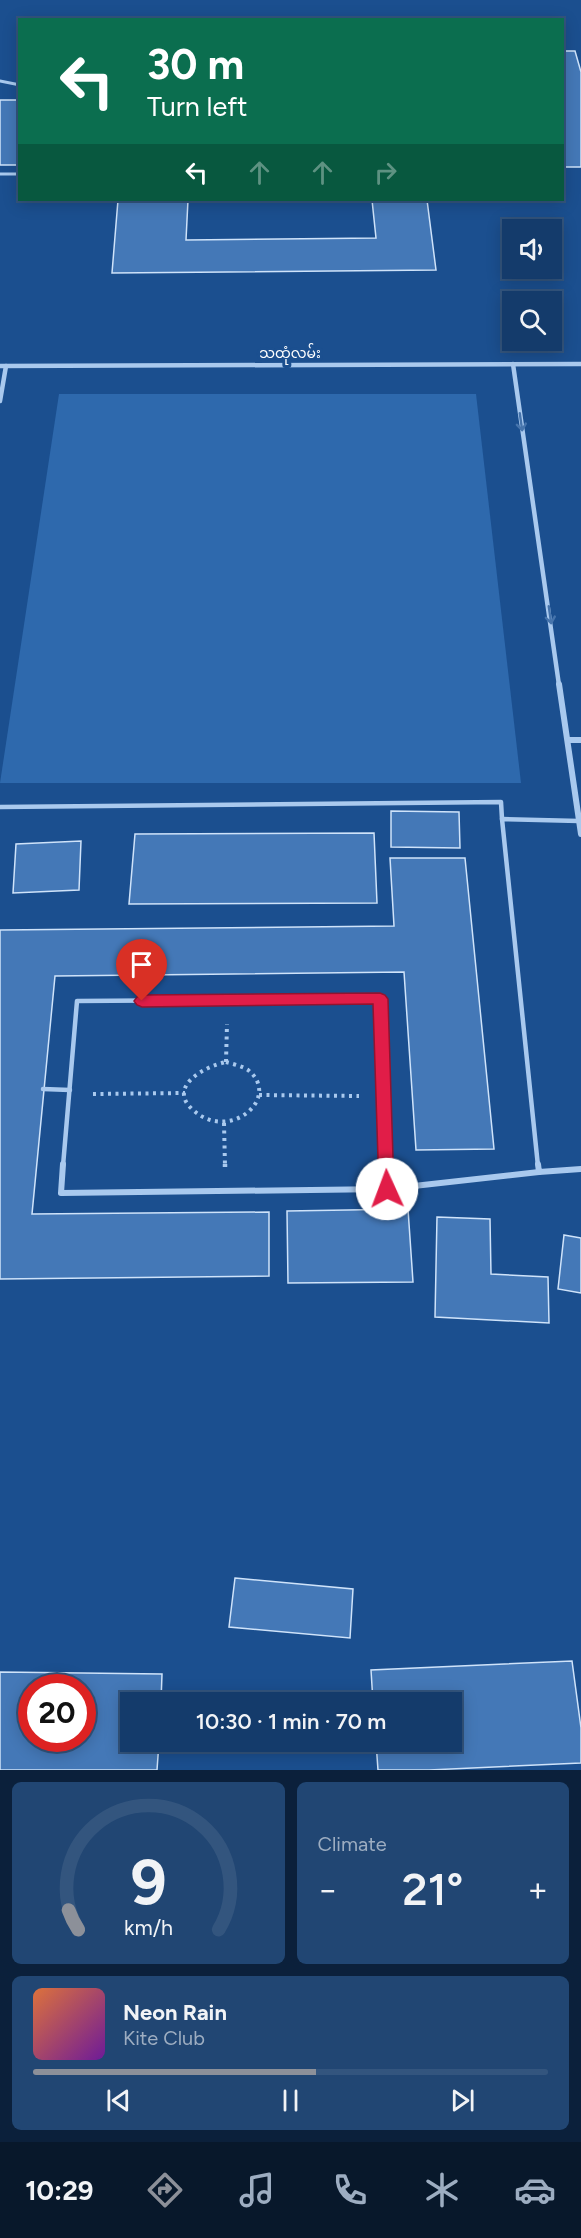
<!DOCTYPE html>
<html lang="en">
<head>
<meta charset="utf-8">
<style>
	:root { --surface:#143b6b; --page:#214673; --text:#f1f3f6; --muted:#9dadc1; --line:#33557e; --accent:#8c9099 }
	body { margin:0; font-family:Figtree,"Noto Sans Myanmar",sans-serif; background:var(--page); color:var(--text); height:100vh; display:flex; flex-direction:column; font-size:22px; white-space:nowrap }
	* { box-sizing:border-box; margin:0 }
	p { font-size:20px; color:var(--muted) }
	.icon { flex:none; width:33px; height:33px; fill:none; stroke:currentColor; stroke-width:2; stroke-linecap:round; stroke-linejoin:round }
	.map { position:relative; height:1770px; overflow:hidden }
	.panel { display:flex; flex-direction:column; gap:12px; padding:12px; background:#0b203b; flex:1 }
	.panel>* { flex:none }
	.banner { position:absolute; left:18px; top:18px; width:546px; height:183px; border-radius:0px; box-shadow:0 3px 15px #0003,0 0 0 2px var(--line); background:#0b6e4f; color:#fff; overflow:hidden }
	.buttons { position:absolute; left:502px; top:219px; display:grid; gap:12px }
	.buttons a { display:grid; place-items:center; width:60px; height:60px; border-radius:0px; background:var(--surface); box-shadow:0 3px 15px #0003,0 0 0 2px var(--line); font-size:30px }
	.speed { position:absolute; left:18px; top:1674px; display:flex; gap:12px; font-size:30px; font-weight:700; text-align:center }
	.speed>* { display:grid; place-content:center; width:78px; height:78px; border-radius:50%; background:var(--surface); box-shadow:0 3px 15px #0003,0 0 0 2px var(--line); line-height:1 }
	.speed .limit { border:9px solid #d22; background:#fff; color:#111 }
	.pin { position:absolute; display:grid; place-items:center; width:51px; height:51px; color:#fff; margin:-62px -26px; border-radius:50% 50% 50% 0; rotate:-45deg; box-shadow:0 0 6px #0007 }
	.pin .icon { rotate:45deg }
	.me { position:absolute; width:66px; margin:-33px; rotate:358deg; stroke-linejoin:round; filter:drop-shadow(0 0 4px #0008) }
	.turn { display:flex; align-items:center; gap:21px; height:126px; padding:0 30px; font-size:27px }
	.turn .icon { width:78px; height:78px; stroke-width:2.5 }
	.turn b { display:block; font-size:42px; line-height:51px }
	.lanes { display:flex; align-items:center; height:57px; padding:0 30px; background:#0003; justify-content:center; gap:30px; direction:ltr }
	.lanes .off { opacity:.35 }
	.big { font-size:45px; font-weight:600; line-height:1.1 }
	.panel .tile { flex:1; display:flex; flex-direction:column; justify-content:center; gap:9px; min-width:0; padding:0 21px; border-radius:9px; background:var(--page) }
	.panel .dial { align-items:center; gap:0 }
	.dial svg { height:156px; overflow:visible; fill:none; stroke:var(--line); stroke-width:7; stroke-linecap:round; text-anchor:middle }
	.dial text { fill:var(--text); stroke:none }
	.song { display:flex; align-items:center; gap:18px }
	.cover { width:72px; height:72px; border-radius:9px; background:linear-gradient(135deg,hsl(20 70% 55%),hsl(280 70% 35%)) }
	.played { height:6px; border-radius:3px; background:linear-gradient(90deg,var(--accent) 55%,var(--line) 55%) }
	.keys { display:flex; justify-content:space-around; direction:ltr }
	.heat { display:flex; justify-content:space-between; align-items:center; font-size:33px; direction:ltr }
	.panel .tiles { flex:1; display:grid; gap:12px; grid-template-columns:1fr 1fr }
	.tile:last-child { grid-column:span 2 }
	.trip { position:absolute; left:120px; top:1692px; width:342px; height:60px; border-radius:0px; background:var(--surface); box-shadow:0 3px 15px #0003,0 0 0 2px var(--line); font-weight:600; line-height:60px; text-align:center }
	.tabs { display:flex; height:96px; justify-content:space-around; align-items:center; background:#08182b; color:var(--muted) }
	.tabs .icon { width:42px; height:42px }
	.tabs .active { color:var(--accent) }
	.tabs b { font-size:27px; color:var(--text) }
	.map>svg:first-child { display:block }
	.green { fill:#2e69ad }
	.building { fill:#4478b7; stroke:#cfe3fa; stroke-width:1.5; fill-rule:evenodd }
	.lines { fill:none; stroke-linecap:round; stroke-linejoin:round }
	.path-far1 { stroke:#a9c9ee; stroke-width:4; stroke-dasharray:3 4.5; stroke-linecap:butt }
	.path { stroke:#a9c9ee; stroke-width:4.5; stroke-dasharray:4 6; stroke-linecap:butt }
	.lane-far2 { stroke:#a9c9ee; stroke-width:3 }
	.lane-far1 { stroke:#a9c9ee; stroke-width:4.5 }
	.lane { stroke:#a9c9ee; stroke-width:6 }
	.street-far1 { stroke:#a9c9ee; stroke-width:4.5 }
	.street { stroke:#a9c9ee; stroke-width:6 }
	.oneway { stroke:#4674ac }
	.route { fill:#e11d48; stroke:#92132f; stroke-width:1.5 }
	.labels { text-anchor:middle; stroke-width:6; stroke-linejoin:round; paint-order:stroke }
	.far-street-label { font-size:14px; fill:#fff; stroke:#1b4f8f }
</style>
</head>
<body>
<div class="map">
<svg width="581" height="1770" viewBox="0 0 581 1770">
	<rect width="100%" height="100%" fill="#1b4f8f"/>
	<polygon class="green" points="59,394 476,394 521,783 0,783"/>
	<g class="building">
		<polygon points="562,51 575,51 581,72 581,167 562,167"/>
		<rect x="0" y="100" width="20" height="65"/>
		<polygon points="118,200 188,200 186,240 376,238 372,200 427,200 436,270 112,273"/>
		<polygon points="391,811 459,812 460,848 391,847"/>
		<polygon points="374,833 377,903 129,904 135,834"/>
		<polygon points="81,841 79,890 13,893 16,844"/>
		<polygon points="390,858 465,858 494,1149 416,1150 404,972 55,976 32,1214 269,1212 269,1276 0,1279 0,930 394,926"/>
		<polygon points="408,1209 413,1282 288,1283 287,1211"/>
		<polygon points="437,1217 490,1219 491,1274 548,1277 549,1323 435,1317"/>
		<polygon points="564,1235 581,1238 581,1293 558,1289"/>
		<polygon points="235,1578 353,1589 350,1638 229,1627"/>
		<polygon points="572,1661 581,1728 581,1763 429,1770 378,1770 376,1742 452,1742 452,1702 373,1702 371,1670"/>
		<path d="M0,1672l162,2 -1,28h-31v40h29l-2,28h-157zM32,1688h50v50h-50z"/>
	</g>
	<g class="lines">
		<g class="path-far1">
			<path d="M226,1062c7,2 16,4 22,8 35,28 -20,74 -56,39 -25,-23 14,-43 34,-47z"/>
			<polyline points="226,1062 227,1024"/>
			<polyline points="93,1094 185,1093"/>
			<polyline points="259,1095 359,1096"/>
			<polyline points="224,1123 225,1166"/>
		</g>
		<polyline class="path" points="225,1164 225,1167"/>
		<g class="lane-far2">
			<polyline points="0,81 20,85"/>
			<polyline points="0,174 20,174"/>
		</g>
		<g class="lane-far1">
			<polyline points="0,807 501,802 502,819"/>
			<polyline points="43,1089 70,1090"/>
			<polyline points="63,1166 77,1001 380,999 386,1166"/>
			<polyline points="538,1166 502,819 579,821"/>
		</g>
		<g class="lane">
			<polyline points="63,1164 61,1193 387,1189"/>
			<polyline points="386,1164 387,1189"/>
			<polyline points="538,1164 539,1172 581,1169"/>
			<polyline points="387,1189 539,1172"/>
		</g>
		<g class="street-far1">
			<polyline points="513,364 559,685"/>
			<polyline points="0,366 581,364"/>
			<polyline points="0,401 6,366"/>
		</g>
		<g class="street">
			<polyline points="559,684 581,834"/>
			<polyline points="568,740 581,740"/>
		</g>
	</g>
	<defs><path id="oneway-shaft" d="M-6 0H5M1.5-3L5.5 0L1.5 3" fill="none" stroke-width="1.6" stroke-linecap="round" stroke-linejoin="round" transform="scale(1.5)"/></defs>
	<g class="oneway">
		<use href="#oneway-shaft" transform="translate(521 422) rotate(82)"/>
		<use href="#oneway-shaft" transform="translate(550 615) rotate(82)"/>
	</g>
	<polygon class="route" points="380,993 385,995 388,999 394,1189 392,1194 387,1196 381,1194 379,1189 373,1004 142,1007 137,1005 134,1001 137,997 142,995"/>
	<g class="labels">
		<g class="far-street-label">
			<text x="290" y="358">သထုံလမ်း</text>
		</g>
	</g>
</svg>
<div class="buttons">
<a><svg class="icon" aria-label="sound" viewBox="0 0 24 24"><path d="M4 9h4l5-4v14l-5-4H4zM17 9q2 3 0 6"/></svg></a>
<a><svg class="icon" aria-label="search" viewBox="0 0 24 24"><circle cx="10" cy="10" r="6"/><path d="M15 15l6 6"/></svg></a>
</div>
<div class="speed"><div class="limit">20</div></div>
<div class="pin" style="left:142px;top:1001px;background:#d93025"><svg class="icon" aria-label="arrive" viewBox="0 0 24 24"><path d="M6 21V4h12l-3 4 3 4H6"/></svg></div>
<svg class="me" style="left:387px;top:1189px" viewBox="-20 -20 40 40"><circle r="19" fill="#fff"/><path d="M0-13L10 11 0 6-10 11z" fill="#e11d48"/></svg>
<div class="trip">10:30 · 1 min · 70 m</div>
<div class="banner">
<div class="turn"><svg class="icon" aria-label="left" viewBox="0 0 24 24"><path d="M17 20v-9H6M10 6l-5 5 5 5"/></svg><div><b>30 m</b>Turn left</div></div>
<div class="lanes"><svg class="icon" aria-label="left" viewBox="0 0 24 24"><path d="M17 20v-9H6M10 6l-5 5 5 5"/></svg><svg class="icon off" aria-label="ahead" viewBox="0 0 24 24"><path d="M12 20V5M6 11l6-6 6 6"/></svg><svg class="icon off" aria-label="ahead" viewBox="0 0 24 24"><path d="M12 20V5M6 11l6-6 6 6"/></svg><svg class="icon off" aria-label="right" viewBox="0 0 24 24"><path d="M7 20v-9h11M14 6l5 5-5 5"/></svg></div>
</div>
</div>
<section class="panel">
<div class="tiles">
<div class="tile dial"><svg viewBox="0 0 100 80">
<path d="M14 69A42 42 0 1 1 86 69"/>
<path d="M14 69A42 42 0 0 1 9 59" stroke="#8c9099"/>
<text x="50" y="56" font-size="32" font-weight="700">9</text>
<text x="50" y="72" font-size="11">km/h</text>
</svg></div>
<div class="tile"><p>Climate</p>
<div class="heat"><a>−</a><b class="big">21°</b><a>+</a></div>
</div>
<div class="tile">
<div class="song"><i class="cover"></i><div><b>Neon Rain</b><p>Kite Club</p></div></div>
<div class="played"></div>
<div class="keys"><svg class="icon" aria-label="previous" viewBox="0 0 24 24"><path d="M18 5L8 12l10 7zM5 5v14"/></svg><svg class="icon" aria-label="pause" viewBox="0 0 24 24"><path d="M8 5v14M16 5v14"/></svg><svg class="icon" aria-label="next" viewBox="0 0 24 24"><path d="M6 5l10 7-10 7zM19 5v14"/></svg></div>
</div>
</div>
</section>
<nav class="tabs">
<b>10:29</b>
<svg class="icon active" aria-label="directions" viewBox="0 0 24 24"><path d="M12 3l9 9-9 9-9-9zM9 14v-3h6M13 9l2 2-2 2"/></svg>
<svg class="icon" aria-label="music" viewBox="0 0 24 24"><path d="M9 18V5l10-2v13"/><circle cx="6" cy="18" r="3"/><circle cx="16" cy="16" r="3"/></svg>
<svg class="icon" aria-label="phone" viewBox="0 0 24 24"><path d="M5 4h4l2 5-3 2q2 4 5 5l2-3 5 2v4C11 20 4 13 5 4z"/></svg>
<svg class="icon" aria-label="climate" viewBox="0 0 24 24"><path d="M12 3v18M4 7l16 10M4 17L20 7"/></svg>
<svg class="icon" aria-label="car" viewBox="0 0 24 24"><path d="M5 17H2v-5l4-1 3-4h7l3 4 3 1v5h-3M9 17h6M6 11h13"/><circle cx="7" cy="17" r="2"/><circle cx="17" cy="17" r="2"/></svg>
</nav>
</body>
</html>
